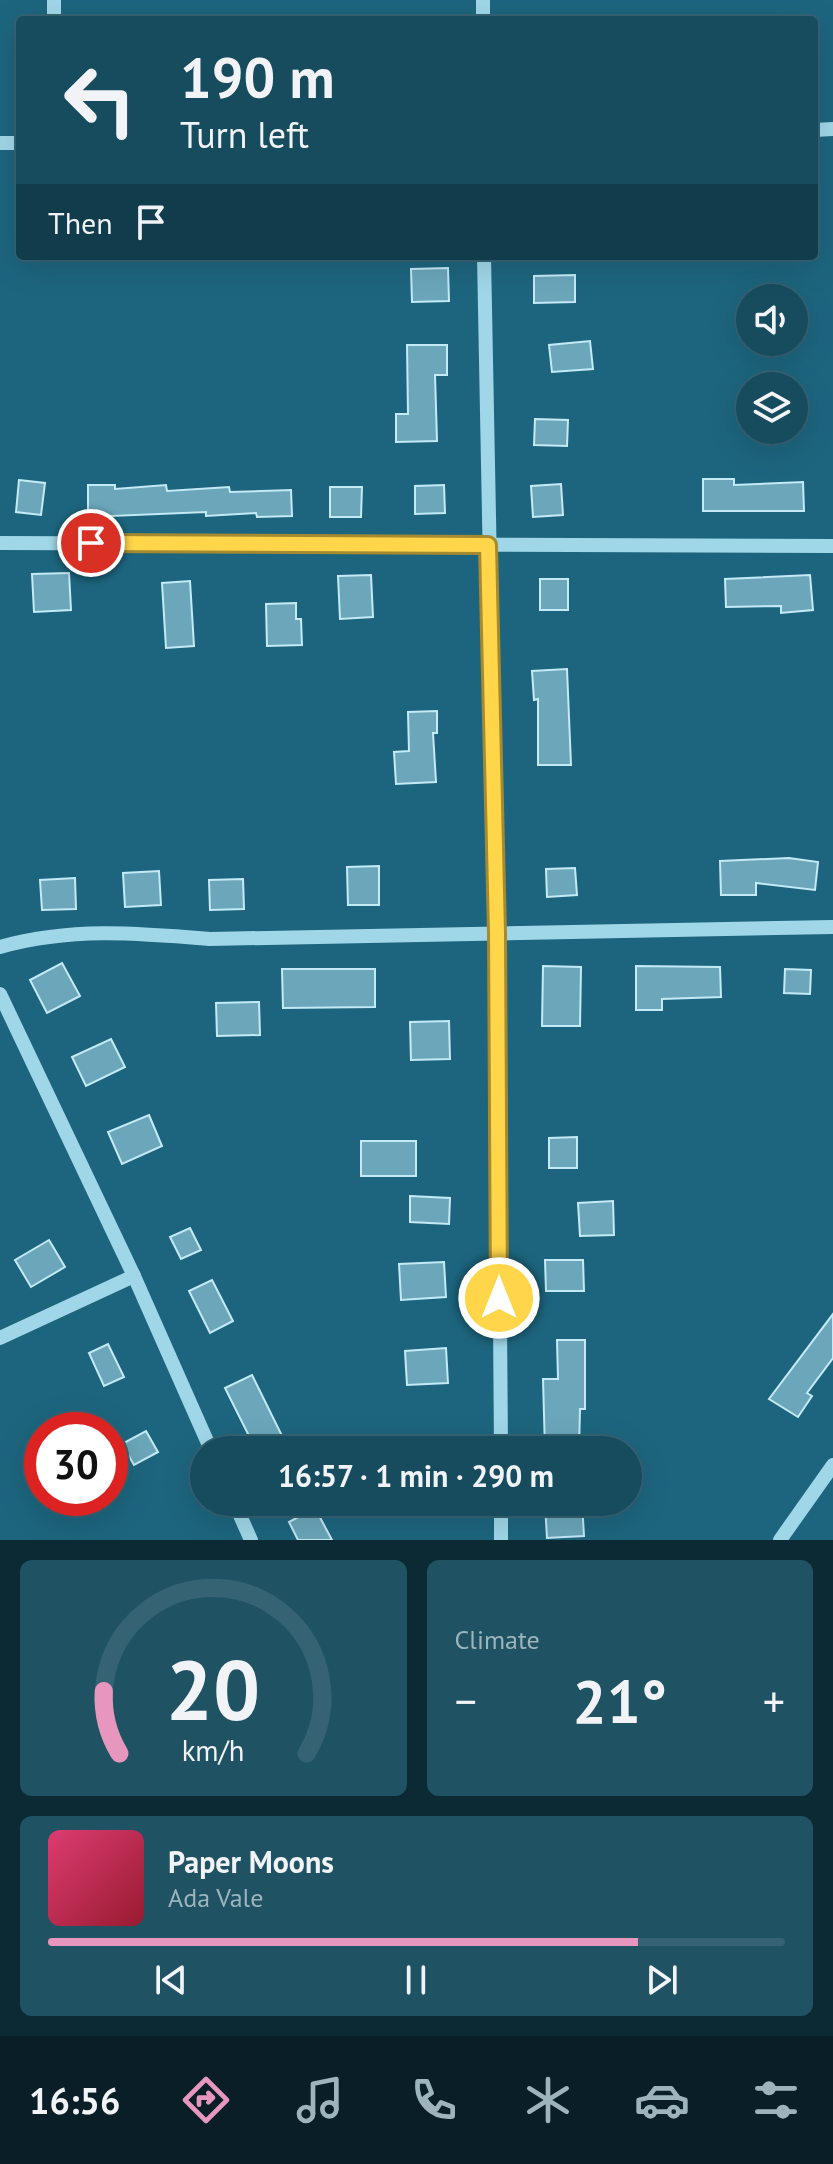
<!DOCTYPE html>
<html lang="en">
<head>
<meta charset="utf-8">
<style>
	:root { --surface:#164c5e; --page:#1f5364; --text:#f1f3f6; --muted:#9eb4bc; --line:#356373; --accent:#e797bd }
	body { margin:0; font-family:"PT Sans",sans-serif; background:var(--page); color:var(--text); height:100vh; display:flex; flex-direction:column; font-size:30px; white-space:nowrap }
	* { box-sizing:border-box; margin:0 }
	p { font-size:26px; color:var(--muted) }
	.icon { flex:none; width:44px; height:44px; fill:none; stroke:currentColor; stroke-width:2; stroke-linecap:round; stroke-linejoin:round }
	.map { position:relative; height:1540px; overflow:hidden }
	.panel { display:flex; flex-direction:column; gap:20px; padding:20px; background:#0c2a34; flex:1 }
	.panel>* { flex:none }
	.hud { position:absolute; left:16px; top:16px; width:802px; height:244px; border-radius:8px; box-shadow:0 8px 32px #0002,0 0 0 2px var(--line); background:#164c5e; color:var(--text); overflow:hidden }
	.buttons { position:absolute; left:736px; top:284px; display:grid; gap:16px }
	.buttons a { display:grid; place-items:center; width:72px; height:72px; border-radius:50%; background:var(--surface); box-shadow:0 8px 32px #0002,0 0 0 2px var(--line); font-size:40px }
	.speed { position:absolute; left:24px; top:1412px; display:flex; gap:16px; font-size:40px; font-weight:700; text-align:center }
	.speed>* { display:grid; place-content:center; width:104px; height:104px; border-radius:50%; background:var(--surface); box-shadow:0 8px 32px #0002,0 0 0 2px var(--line); line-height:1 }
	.speed .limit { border:12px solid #d22; background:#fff; color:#111 }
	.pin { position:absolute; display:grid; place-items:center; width:68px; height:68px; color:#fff; margin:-34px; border:4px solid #fff; border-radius:50%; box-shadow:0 2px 8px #0007 }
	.me { position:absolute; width:88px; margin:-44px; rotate:0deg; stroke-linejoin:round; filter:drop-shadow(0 0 6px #0008) }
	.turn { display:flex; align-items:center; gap:28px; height:168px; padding:0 32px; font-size:36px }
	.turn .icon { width:104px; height:104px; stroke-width:2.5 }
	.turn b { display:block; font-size:56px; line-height:68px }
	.then { display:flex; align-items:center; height:76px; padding:0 32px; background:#0003; gap:16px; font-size:30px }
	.big { font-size:60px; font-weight:700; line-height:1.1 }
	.panel .widget { flex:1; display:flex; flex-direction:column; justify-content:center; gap:12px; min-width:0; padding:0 28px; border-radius:12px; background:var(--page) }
	.panel .dial { align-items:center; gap:0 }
	.dial svg { height:208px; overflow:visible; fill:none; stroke:var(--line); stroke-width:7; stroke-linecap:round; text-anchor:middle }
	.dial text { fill:var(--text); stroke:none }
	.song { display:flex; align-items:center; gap:24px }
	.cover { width:96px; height:96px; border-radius:12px; background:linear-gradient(135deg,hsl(340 70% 55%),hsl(350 70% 35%)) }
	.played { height:8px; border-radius:4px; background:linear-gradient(90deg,var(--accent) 80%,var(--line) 80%) }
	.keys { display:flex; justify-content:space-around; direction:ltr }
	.heat { display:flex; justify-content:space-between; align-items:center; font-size:44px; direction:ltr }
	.panel .tiles { flex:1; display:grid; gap:20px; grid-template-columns:1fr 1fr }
	.widget:last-child { grid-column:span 2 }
	.trip { position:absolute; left:190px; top:1436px; width:452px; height:80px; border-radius:40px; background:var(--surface); box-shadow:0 8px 32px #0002,0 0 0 2px var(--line); font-weight:700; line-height:80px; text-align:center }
	.menu { display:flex; height:128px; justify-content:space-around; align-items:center; background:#091e26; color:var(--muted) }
	.menu .icon { width:56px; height:56px }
	.menu .on { color:var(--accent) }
	.menu b { font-size:36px; color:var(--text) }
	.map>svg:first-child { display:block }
	.building { fill:#6ba6ba; stroke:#c4eaf6; stroke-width:2 }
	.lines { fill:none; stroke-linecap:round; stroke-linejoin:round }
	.minor { stroke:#a0d7e8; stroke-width:14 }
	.route-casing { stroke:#a68a30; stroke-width:20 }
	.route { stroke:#ffd54a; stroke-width:14 }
</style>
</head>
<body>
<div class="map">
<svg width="833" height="1540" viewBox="0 0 833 1540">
	<rect width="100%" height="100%" fill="#1d657e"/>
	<g class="building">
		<polygon points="448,268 449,301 412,302 411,269"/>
		<polygon points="575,275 575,302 534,303 534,276"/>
		<polygon points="590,341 593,369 552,372 549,345"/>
		<polygon points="407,345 447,345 447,375 435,375 437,441 396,442 396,414 408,414"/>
		<polygon points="535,419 568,420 567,446 534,445"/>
		<polygon points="703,479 734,479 734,485 803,482 804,511 703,511"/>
		<polygon points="19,480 45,483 41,515 16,512"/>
		<polygon points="561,484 563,515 533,517 531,486"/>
		<polygon points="88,485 115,485 115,489 166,485 167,491 229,487 230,492 291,490 292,516 257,517 256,513 206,516 206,512 88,517"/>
		<polygon points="444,485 445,513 415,514 415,486"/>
		<polygon points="330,487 362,487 361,517 330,517"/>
		<polygon points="69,573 71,610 34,612 32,574"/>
		<polygon points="371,575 373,617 340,619 338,576"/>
		<polygon points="810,575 813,610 781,613 781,606 726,607 725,579"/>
		<rect x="540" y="579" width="28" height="31"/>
		<polygon points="190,581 194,646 166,648 162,583"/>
		<polygon points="296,603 296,619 301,619 302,645 267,646 266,604"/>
		<polygon points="567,669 571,765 538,765 538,699 534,700 532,671"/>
		<polygon points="437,711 437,733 433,733 436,782 396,784 394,752 409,751 408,712"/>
		<polygon points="789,858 818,862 815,890 756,883 756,895 721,895 720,861"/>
		<polygon points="379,866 379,905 348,905 347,867"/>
		<polygon points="575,868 577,895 547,897 546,869"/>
		<polygon points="159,871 161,905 125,907 123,873"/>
		<polygon points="75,878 76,909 42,910 40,880"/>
		<polygon points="243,879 244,909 210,910 209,880"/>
		<polygon points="62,963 80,996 47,1013 30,980"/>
		<polygon points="543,966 581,967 580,1026 542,1026"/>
		<polygon points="636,966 720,967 721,997 662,999 662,1010 636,1010"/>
		<polygon points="282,969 375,969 375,1007 283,1008"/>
		<polygon points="785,969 811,970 810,994 784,993"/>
		<polygon points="259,1002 260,1035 217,1036 216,1003"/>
		<polygon points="449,1021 450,1059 411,1060 410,1022"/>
		<polygon points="111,1039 125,1067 86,1086 72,1057"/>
		<polygon points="149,1115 162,1146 122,1164 108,1132"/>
		<polygon points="577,1137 577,1168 549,1168 549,1138"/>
		<rect x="361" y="1141" width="55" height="35"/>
		<polygon points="410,1196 450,1198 449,1224 410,1222"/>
		<polygon points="613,1201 614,1235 580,1236 578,1203"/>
		<polygon points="190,1228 201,1250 181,1259 170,1237"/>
		<polygon points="49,1240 65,1267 31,1287 15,1260"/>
		<polygon points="545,1260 583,1260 584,1291 546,1291"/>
		<polygon points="444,1262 446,1297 401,1300 399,1264"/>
		<polygon points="212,1280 233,1321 210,1333 189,1291"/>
		<polygon points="833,1314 833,1358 807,1393 812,1396 798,1417 769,1399"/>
		<polygon points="557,1340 585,1340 585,1409 580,1409 579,1450 545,1450 543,1379 558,1379"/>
		<polygon points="108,1344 124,1377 104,1386 89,1353"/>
		<polygon points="446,1348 448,1383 407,1385 405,1351"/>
		<polygon points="252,1375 289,1450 256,1450 225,1388"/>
		<polygon points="146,1431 158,1452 134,1465 122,1444"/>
		<polygon points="582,1502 584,1536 547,1538 545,1504"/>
		<polygon points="315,1508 332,1540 298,1540 289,1522"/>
	</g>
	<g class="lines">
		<g class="minor">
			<polyline points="54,20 54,0"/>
			<polyline points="483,20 483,0"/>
			<polyline points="814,130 833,129"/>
			<polyline points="0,143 20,143"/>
			<polyline points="484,256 497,933 501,1450"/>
			<polyline points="0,543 833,546"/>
			<path d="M0,947c70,-20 138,-14 210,-8l623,-12"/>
			<polyline points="0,994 134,1276 211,1450"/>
			<polyline points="0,1338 134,1276"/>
			<polyline points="234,1502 251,1540"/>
			<polyline points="501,1502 501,1540"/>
			<polyline points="780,1540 833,1465"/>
		</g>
	</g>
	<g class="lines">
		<g class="route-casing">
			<polyline id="route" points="91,543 488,545 497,933 499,1298"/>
		</g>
		<use href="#route" class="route"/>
	</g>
</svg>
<div class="buttons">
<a><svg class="icon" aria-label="sound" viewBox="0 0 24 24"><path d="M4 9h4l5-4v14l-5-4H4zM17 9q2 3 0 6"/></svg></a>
<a><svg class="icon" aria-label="layers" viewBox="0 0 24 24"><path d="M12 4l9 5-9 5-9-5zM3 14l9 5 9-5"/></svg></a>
</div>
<div class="speed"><div class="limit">30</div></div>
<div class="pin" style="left:91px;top:543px;background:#d93025"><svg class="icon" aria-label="arrive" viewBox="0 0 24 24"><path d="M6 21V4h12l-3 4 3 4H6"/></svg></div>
<svg class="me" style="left:499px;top:1298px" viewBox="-20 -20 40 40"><circle r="17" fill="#ffd54a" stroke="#fff" stroke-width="3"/><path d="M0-11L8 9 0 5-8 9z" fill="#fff"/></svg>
<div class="trip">16:57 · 1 min · 290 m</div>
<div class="hud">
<div class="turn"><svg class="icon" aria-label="left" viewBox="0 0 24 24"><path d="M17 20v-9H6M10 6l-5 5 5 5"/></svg><div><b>190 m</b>Turn left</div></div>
<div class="then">Then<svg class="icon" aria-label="arrive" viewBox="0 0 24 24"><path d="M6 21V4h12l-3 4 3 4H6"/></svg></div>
</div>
</div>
<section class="panel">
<div class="tiles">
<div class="widget dial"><svg viewBox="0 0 100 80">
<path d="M14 69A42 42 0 1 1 86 69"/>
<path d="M14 69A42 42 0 0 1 8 45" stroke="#e797bd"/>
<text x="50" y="56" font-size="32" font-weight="700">20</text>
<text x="50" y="72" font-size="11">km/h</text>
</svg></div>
<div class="widget"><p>Climate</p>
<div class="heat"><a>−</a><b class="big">21°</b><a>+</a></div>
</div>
<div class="widget">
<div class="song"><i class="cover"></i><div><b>Paper Moons</b><p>Ada Vale</p></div></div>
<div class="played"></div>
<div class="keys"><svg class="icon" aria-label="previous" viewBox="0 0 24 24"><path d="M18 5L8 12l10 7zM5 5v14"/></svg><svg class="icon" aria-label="pause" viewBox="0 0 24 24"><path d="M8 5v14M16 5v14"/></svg><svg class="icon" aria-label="next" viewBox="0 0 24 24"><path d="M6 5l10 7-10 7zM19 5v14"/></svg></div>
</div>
</div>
</section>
<nav class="menu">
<b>16:56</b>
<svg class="icon on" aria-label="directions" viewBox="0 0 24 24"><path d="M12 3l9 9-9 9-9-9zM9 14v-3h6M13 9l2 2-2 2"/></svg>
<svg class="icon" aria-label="music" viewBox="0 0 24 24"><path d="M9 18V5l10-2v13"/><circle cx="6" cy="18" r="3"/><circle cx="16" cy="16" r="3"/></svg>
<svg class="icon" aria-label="phone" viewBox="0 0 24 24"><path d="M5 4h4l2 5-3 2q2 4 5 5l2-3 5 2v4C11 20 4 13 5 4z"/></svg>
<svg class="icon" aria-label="climate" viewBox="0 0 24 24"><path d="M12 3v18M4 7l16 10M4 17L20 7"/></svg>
<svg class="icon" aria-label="car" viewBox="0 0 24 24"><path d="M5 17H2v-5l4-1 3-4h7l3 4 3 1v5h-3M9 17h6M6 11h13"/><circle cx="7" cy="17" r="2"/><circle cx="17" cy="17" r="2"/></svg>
<svg class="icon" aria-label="filters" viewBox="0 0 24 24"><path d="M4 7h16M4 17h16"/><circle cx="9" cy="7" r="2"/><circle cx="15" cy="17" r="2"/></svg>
</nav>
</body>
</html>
